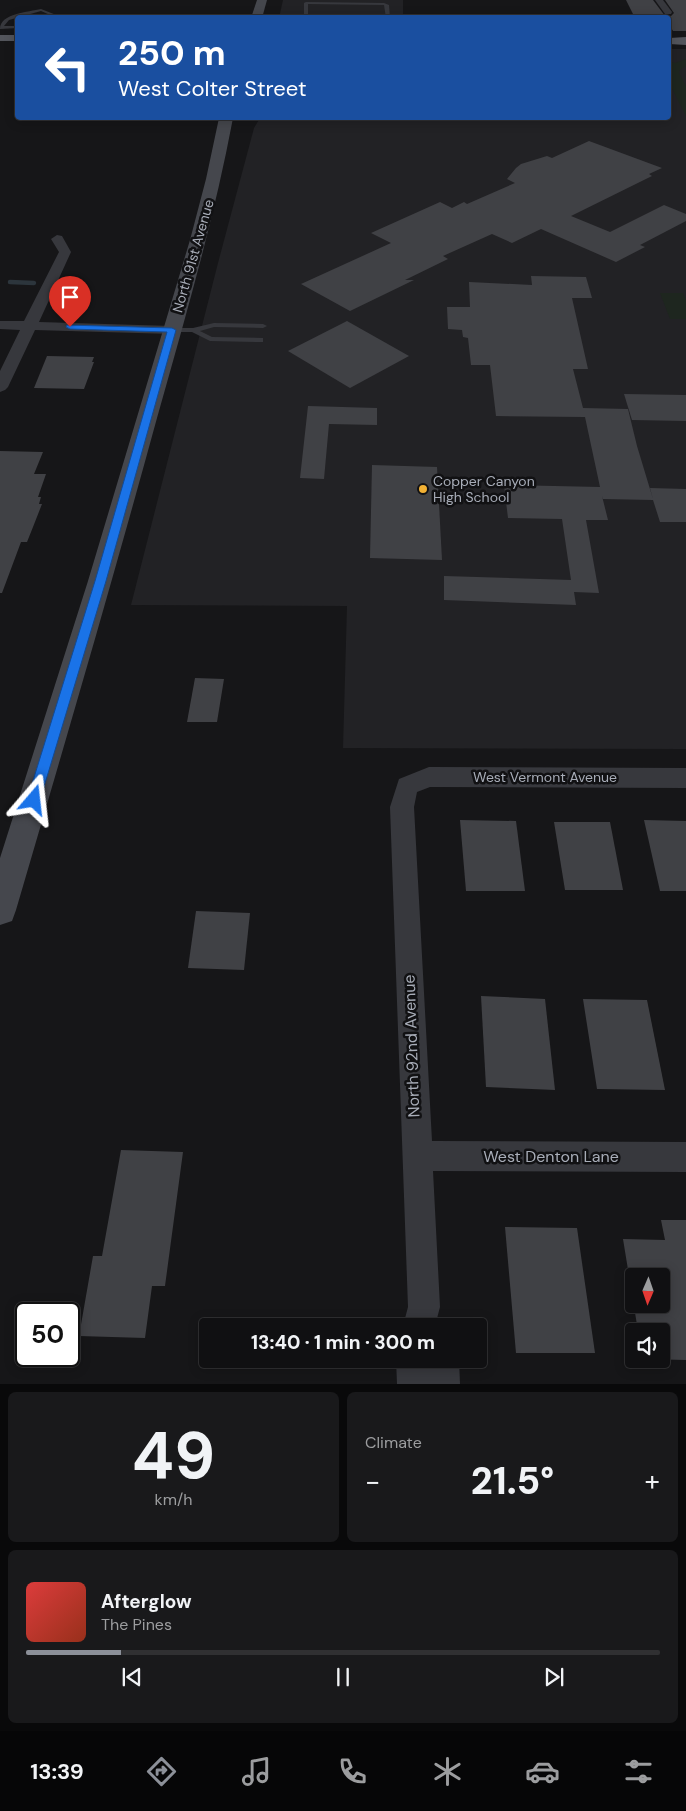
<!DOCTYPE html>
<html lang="en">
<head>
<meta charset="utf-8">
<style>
	:root { --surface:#101012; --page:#19191b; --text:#f1f3f6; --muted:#9c9d9f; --line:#303032; --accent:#8c9099 }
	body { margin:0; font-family:"DM Sans",sans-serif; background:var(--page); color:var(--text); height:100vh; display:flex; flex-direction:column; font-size:19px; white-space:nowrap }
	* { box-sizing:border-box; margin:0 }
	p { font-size:16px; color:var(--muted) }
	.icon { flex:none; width:28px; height:28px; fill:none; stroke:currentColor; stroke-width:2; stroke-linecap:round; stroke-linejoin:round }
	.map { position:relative; height:1384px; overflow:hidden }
	.drawer { display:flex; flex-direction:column; gap:8px; padding:8px; background:#09090a; flex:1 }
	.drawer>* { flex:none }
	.banner { position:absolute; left:15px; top:15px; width:656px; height:105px; border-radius:5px; box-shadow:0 2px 12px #0003,0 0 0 1px var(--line); background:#1a4fa0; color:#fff; overflow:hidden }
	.needle { width:32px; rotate:182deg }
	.controls { position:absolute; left:625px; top:1268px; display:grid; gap:10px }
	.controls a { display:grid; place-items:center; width:45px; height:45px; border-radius:5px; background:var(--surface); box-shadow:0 2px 12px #0003,0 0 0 1px var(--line); font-size:25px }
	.speed { position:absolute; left:15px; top:1302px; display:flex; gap:10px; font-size:25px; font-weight:700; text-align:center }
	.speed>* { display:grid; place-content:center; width:65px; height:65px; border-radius:50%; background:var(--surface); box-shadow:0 2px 12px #0003,0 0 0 1px var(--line); line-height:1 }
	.speed .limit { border:2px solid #111; border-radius:8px; background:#fff; color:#111 }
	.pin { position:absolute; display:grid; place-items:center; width:42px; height:42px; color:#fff; margin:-51px -21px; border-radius:50% 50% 50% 0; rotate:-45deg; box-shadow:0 0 5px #0007 }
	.pin .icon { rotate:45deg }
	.me { position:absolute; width:55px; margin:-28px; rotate:17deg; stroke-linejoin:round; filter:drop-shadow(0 0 4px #0008) }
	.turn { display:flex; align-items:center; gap:18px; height:105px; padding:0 20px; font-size:22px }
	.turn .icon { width:65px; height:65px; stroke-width:2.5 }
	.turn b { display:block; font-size:35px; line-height:42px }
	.big { font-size:38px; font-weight:800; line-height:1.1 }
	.drawer .widget { flex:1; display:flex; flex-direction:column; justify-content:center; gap:8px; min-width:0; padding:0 18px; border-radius:8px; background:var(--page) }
	.drawer .dial { align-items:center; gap:0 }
	.dial b { font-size:65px; line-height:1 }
	.song { display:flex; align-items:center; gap:15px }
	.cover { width:60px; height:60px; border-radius:8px; background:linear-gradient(135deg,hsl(0 70% 55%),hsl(10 70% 35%)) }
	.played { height:5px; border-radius:2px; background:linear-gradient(90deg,var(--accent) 15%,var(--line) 15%) }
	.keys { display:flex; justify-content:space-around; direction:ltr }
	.heat { display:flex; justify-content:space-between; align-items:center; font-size:28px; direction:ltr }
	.drawer .tiles { flex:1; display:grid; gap:8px; grid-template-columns:1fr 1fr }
	.widget:last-child { grid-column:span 2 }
	.trip { position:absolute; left:199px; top:1318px; width:288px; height:50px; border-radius:5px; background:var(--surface); box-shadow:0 2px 12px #0003,0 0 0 1px var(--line); font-weight:800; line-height:50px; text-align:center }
	.menu { display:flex; height:80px; justify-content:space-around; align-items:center; background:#060607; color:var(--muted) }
	.menu .icon { width:35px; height:35px }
	.menu .active { color:var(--accent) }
	.menu b { font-size:22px; color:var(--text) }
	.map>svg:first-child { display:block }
	.built { fill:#222225 }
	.green { fill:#1e261f }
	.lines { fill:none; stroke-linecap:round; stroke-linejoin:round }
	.stream { stroke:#2c353c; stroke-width:4.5 }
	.building { fill:#404145; fill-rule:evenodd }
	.service { fill:#37383d; fill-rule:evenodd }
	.minor { fill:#37383d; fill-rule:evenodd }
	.secondary { fill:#45474d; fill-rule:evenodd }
	.primary { fill:#53555c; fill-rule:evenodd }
	.route { fill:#1a73e8; stroke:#114b97 }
	.poi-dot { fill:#f2b134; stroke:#111113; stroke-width:2 }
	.labels { text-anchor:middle; stroke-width:5; stroke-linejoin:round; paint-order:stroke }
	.street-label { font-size:14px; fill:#a8adb8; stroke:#111113 }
	.poi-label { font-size:14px; fill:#a8adb8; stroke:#111113; text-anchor:start }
	.near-street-label { font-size:16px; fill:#a8adb8; stroke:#111113 }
</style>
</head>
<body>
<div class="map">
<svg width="686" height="1384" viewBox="0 0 686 1384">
	<rect width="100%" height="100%" fill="#161618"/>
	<g class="built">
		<polygon points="283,0 403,0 403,17 279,18"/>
		<polygon points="669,49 686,49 686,749 343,748 347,606 131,605 218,263 254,128 260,118 669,118"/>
	</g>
	<g class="green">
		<polygon points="686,59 686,66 680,70 679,73 686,86 686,116 669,83 669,61 675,63"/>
		<polygon points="660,293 683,293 686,300 686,319 670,319"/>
	</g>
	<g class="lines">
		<polyline class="stream" points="10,282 34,283"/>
	</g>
	<g class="building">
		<polygon points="626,0 653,0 665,16 671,16 674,13 665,0 686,0 686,31 673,31 669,24 669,18 634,16"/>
		<polygon points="589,141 662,168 649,174 652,176 571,216 610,232 664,205 686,214 686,221 640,245 645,247 616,262 541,229 512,243 492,234 443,256 448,259 405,280 414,280 350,311 301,284 391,243 371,233 440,202 452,208 464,202 467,204 515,183 507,179 516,168 521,164 547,156 552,158"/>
		<polygon points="531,276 586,277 592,298 572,298 588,369 573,369 583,408 628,409 637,446 653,499 650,488 686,489 686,522 660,522 653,500 603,499 602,496 608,520 586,520 599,593 574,592 576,605 444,600 444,576 571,580 562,519 508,518 504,485 600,487 585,417 496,416 490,365 471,365 468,338 463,337 462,330 448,329 447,307 470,307 469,282 532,285"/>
		<polygon points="347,321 409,356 350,388 288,351"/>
		<polygon points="47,356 94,357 92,362 94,362 84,389 34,388"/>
		<polygon points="624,394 686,395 686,421 632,420"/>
		<polygon points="308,406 377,408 377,425 329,424 324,479 300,478"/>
		<polygon points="0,451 43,452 34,474 46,474 38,497 41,497 39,504 42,504 33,527 27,542 21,542 2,593 0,593"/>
		<polygon points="372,465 437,467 442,560 370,558"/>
		<polygon points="195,678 224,679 217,722 187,722"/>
		<polygon points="460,820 516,821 525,891 466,891"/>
		<polygon points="644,820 686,821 686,891 660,891"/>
		<polygon points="554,822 610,822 623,890 565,890"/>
		<polygon points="196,911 250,913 244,970 188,968"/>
		<polygon points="481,996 545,999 555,1090 486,1087"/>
		<polygon points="583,999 647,1000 665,1090 597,1089"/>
		<polygon points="121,1150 183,1152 165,1286 152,1286 145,1338 79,1336 93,1256 102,1256"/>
		<path d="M661,1220h25v140l-44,-1h19v-28h-23l-15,-92 42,1zM634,1276h27v28h-27z"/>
		<polygon points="505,1227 577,1228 595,1353 516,1353"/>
	</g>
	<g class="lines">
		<g class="service">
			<polygon points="306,2 384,3 389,5 390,18 386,18 384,5 308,4 308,18 304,18 304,3"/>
			<path d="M41,9l23,9h-7l-16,-7 -32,9 -5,6h14v2l-18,1c0,-16 29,-17 41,-20z"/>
			<polygon points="256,16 276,17 278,18 254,18"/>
			<polygon points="214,323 263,324 267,326 263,328 214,327 200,331 212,337 263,338 263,342 260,342 210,341 192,332 172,332 168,330 172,328 193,328"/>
		</g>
		<g class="minor">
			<polygon points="655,0 663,0 672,12 671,14 665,14"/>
			<polygon points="57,235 62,236 71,252 39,322 172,326 177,327 179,330 177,333 172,334 35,330 8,387 5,390 0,392 0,371 20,330 0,329 0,321 24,321 59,252 51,239"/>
			<polygon points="429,767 686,768 686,788 430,787 417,792 414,807 432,1141 686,1142 686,1172 433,1171 440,1307 435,1326 403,1326 408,1307 390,807 399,779"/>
			<polygon points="396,1359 459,1359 460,1384 397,1384"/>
		</g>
		<g class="secondary">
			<polygon points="257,0 267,0 262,18 251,18"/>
			<path d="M219,118h14c-19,102 -48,200 -76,300 -45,165 -93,328 -141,492l-4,11 -12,4v-67l88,-277 102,-341 16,-61z"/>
		</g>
		<g class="primary">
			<rect x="0" y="35" width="18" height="6"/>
			<polygon points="686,37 686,45 669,44 669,38"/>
		</g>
	</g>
	<polygon class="route" points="67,325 172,328 176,330 106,581 40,800 38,804 34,806 29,804 27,800 95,581 167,332 70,329 66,327"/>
	<circle class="poi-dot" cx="423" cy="489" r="5"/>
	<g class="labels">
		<g class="street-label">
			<text transform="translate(193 256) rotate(-74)" y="5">North 91st Avenue</text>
			<text x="545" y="782">West Vermont Avenue</text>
		</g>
		<g class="poi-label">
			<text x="433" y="486">Copper Canyon<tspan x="433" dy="16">High School</tspan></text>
		</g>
		<g class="near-street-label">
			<text transform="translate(411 1046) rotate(-92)" y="6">North 92nd Avenue</text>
			<text x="551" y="1162">West Denton Lane</text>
		</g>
	</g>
</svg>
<div class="controls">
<a><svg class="needle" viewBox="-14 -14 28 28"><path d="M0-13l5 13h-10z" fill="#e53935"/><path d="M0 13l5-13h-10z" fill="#9c9d9f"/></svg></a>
<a><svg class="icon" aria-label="sound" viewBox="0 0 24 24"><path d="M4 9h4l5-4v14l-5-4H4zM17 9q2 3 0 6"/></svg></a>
</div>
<div class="speed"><div class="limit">50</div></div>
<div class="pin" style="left:70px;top:327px;background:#d93025"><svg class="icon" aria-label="arrive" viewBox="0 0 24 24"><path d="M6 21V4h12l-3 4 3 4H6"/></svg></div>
<svg class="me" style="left:34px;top:800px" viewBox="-20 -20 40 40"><path d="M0-17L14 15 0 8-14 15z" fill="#1a73e8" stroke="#fff" stroke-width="4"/></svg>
<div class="trip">13:40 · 1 min · 300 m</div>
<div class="banner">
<div class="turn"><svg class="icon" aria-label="left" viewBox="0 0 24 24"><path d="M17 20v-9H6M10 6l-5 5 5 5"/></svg><div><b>250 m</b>West Colter Street</div></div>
</div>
</div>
<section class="drawer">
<div class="tiles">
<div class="widget dial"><b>49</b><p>km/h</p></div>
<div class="widget"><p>Climate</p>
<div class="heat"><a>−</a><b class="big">21.5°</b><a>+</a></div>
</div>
<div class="widget">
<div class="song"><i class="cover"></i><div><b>Afterglow</b><p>The Pines</p></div></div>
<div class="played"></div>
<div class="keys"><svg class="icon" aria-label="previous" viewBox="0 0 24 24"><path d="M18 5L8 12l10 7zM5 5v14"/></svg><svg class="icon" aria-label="pause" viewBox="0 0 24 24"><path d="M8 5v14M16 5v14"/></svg><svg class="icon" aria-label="next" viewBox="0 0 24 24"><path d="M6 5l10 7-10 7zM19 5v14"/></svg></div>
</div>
</div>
</section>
<nav class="menu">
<b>13:39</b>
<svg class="icon active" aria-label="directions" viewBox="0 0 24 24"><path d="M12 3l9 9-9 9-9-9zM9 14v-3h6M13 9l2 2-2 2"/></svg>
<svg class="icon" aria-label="music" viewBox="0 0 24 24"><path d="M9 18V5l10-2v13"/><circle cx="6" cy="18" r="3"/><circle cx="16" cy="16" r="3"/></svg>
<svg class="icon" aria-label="phone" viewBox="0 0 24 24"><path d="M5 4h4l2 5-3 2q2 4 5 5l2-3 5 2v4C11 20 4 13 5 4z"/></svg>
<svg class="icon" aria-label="climate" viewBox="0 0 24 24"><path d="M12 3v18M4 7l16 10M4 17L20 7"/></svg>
<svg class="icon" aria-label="car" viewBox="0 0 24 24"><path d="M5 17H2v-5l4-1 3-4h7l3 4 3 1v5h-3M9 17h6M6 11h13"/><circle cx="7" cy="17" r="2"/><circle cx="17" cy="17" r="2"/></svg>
<svg class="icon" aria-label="filters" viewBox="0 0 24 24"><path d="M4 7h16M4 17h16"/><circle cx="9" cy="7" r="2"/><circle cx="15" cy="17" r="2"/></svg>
</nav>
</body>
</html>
